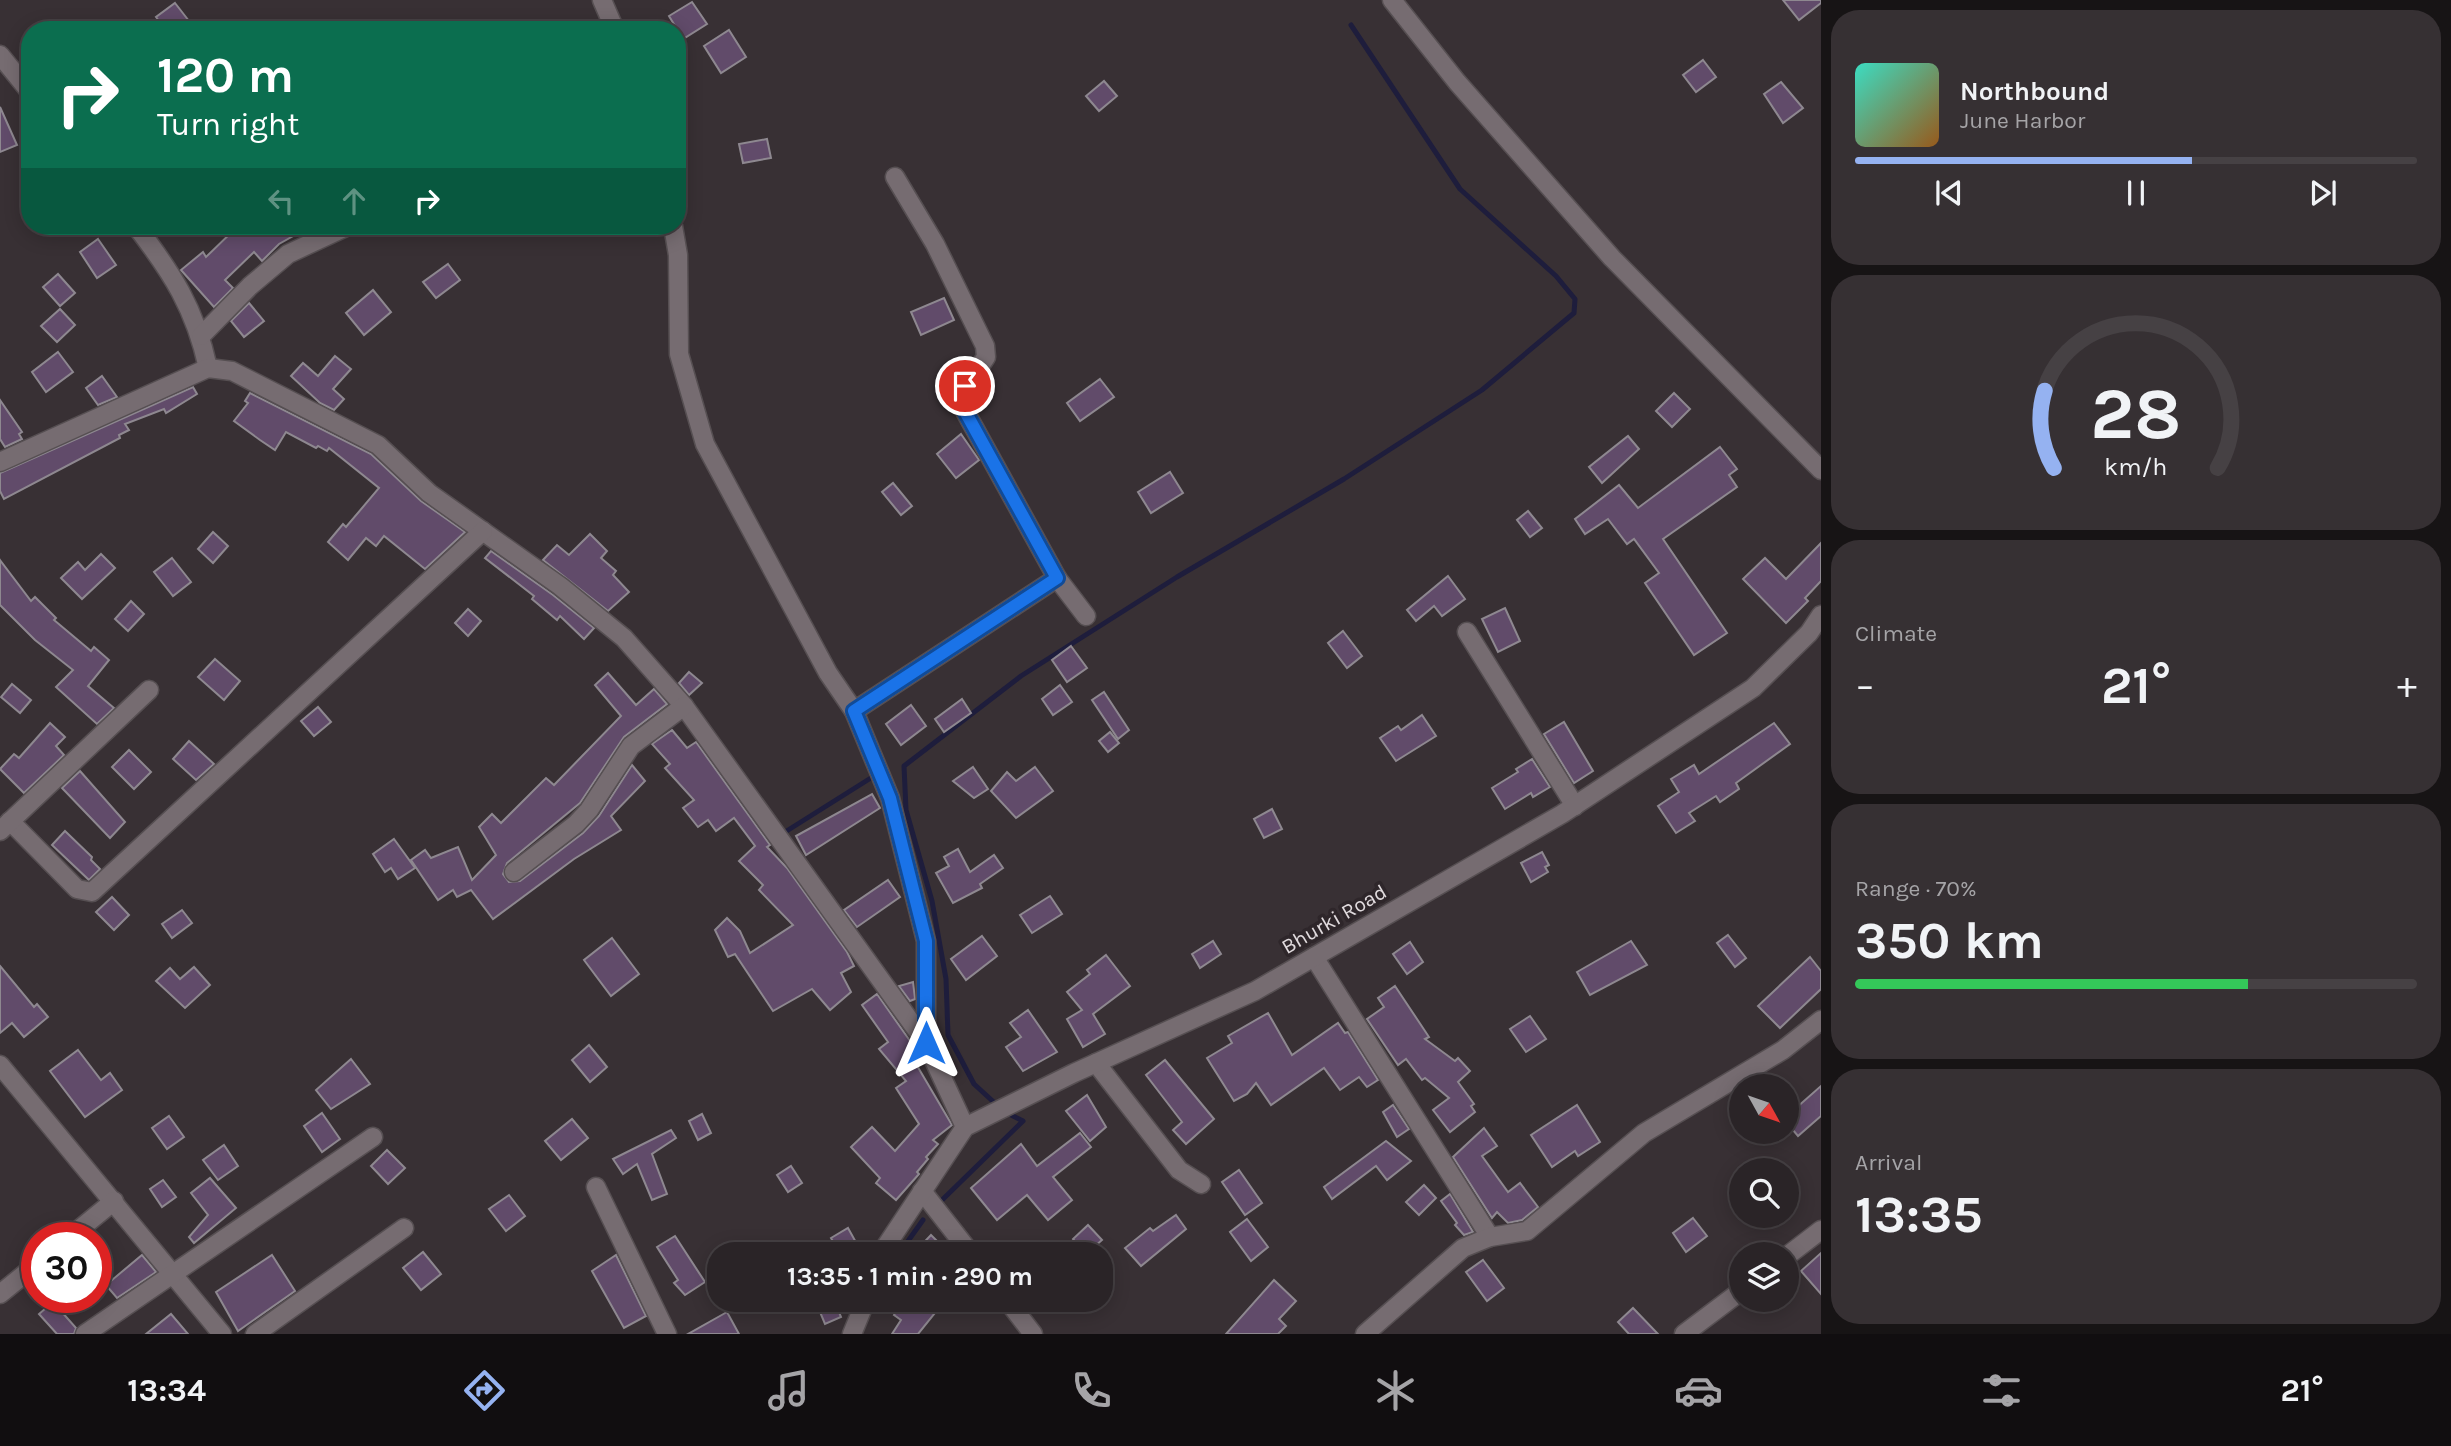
<!DOCTYPE html>
<html lang="en">
<head>
<meta charset="utf-8">
<style>
	:root { --surface:#2a2427; --page:#363033; --text:#f1f3f6; --muted:#a5a4a7; --line:#464144; --accent:#95b2f1 }
	body { margin:0; font-family:Karla,sans-serif; background:var(--page); color:var(--text); height:100vh; display:flex; flex-direction:column; font-size:26px; white-space:nowrap }
	* { box-sizing:border-box; margin:0 }
	p { font-size:23px; color:var(--muted) }
	.icon { flex:none; width:38px; height:38px; fill:none; stroke:currentColor; stroke-width:2; stroke-linecap:round; stroke-linejoin:round }
	.map { position:relative; flex:1; overflow:hidden }
	.drawer { display:flex; flex-direction:column; gap:10px; padding:10px; background:#171415; width:630px }
	.drawer>* { flex:none }
	.top-card { position:absolute; left:21px; top:21px; width:665px; height:214px; border-radius:28px; box-shadow:0 4px 18px #0003,0 0 0 2px var(--line); background:#0b6e4f; color:#fff; overflow:hidden }
	.needle { width:46px; rotate:130deg }
	.controls { position:absolute; left:1729px; top:1074px; display:grid; gap:14px }
	.controls a { display:grid; place-items:center; width:70px; height:70px; border-radius:50%; background:var(--surface); box-shadow:0 4px 18px #0003,0 0 0 2px var(--line); font-size:35px }
	.speed { position:absolute; left:21px; top:1222px; display:flex; gap:14px; font-size:35px; font-weight:700; text-align:center }
	.speed>* { display:grid; place-content:center; width:91px; height:91px; border-radius:50%; background:var(--surface); box-shadow:0 4px 18px #0003,0 0 0 2px var(--line); line-height:1 }
	.speed .limit { border:10px solid #d22; background:#fff; color:#111 }
	.pin { position:absolute; display:grid; place-items:center; width:60px; height:60px; color:#fff; margin:-30px; border:4px solid #fff; border-radius:50%; box-shadow:0 2px 7px #0007 }
	.me { position:absolute; width:77px; margin:-38px; rotate:0deg; stroke-linejoin:round; filter:drop-shadow(0 0 5px #0008) }
	.turn { display:flex; align-items:center; gap:24px; height:147px; padding:0 21px; font-size:32px }
	.turn .icon { width:91px; height:91px; stroke-width:2.5 }
	.turn b { display:block; font-size:49px; line-height:60px }
	.lanes { display:flex; align-items:center; height:66px; padding:0 21px; background:#0003; justify-content:center; gap:35px; direction:ltr }
	.lanes .off { opacity:.35 }
	.big { font-size:52px; font-weight:700; line-height:1.1 }
	.drawer .tile { flex:1; display:flex; flex-direction:column; justify-content:center; gap:10px; min-width:0; padding:0 24px; border-radius:28px; background:var(--page) }
	.drawer .dial { align-items:center; gap:0 }
	.dial svg { height:182px; overflow:visible; fill:none; stroke:var(--line); stroke-width:7; stroke-linecap:round; text-anchor:middle }
	.dial text { fill:var(--text); stroke:none }
	.song { display:flex; align-items:center; gap:21px }
	.cover { width:84px; height:84px; border-radius:10px; background:linear-gradient(135deg,hsl(170 70% 55%),hsl(30 70% 35%)) }
	.played { height:7px; border-radius:4px; background:linear-gradient(90deg,var(--accent) 60%,var(--line) 60%) }
	.keys { display:flex; justify-content:space-around; direction:ltr }
	.heat { display:flex; justify-content:space-between; align-items:center; font-size:38px; direction:ltr }
	.charge { height:10px; border-radius:5px; background:linear-gradient(90deg,#34c759 70%,var(--line) 0) }
	.trip { position:absolute; left:707px; top:1242px; width:406px; height:70px; border-radius:28px; background:var(--surface); box-shadow:0 4px 18px #0003,0 0 0 2px var(--line); font-weight:700; line-height:70px; text-align:center }
	.tab-bar { display:flex; height:112px; justify-content:space-around; align-items:center; background:#110e10; color:var(--muted) }
	.tab-bar .icon { width:49px; height:49px }
	.tab-bar .on { color:var(--accent) }
	.tab-bar b { font-size:32px; color:var(--text) }
	main { display:flex; flex:1; min-height:0 }
	.map>svg:first-child { display:block }
	.lines { fill:none; stroke-linecap:round; stroke-linejoin:round }
	.stream { stroke:#1e1d3c; stroke-width:5 }
	.building { fill:#614b6a; stroke:#8e8890; stroke-width:2 }
	.minor-casing { stroke:#564f52; stroke-width:21 }
	.minor { stroke:#766c71; stroke-width:18 }
	.route-casing { stroke:#114b97; stroke-width:18 }
	.route { stroke:#1a73e8; stroke-width:12 }
	.labels { text-anchor:middle; stroke-width:7; stroke-linejoin:round; paint-order:stroke }
	.street-label { font-size:21px; fill:#e1dbde; stroke:#2e262a }
</style>
</head>
<body>
<main>
<div class="map">
<svg width="1821" height="1334" viewBox="0 0 1821 1334">
	<rect width="100%" height="100%" fill="#383034"/>
	<g class="lines">
		<g class="stream">
			<polyline points="785,832 874,776"/>
			<polyline points="998,1106 974,1084 948,1035 946,979 932,901 906,810 904,766 1021,676 1177,577 1344,479 1482,390 1574,313 1575,299 1556,276 1460,189 1351,25"/>
			<polyline points="939,1203 1023,1121 1005,1112"/>
			<polyline points="898,1255 923,1220"/>
			<polyline points="881,1309 883,1300"/>
		</g>
	</g>
	<g class="building">
		<polygon points="1783,0 1821,0 1821,3 1799,20"/>
		<polygon points="692,2 707,24 683,39 669,16"/>
		<polygon points="175,3 189,21 178,30 166,30 156,17"/>
		<polygon points="729,30 746,57 721,73 704,46"/>
		<polygon points="1703,60 1716,77 1696,92 1683,75"/>
		<polygon points="1104,81 1117,96 1099,111 1086,96"/>
		<polygon points="1781,82 1803,108 1783,123 1764,94"/>
		<polygon points="0,107 17,145 0,152"/>
		<polygon points="767,139 771,158 743,163 739,144"/>
		<polygon points="238,226 311,226 279,244 262,261 254,252 225,280 233,288 214,307 181,270 203,252 206,257"/>
		<polygon points="98,239 116,265 97,278 80,252"/>
		<polygon points="448,264 460,280 436,298 423,282"/>
		<polygon points="58,274 75,293 60,306 43,287"/>
		<polygon points="373,290 391,312 364,335 346,313"/>
		<polygon points="944,298 954,320 921,335 911,312"/>
		<polygon points="249,303 264,321 244,337 231,321"/>
		<polygon points="60,309 75,325 57,342 41,326"/>
		<polygon points="58,352 73,372 46,392 32,372"/>
		<polygon points="335,356 351,369 333,389 344,399 334,410 320,403 291,376 303,363 318,376"/>
		<polygon points="102,376 117,397 98,405 86,388"/>
		<polygon points="1100,379 1114,397 1080,421 1067,403"/>
		<polygon points="193,387 197,394 166,413 164,409 125,424 129,430 119,435 120,438 4,499 0,491 0,473"/>
		<polygon points="250,393 371,454 421,501 465,532 425,569 384,536 376,546 366,538 348,560 328,542 343,524 346,527 379,488 329,448 327,451 318,446 316,448 286,432 275,450 260,440 234,421 248,403 245,401"/>
		<polygon points="1674,393 1690,409 1672,427 1656,411"/>
		<polygon points="0,400 22,432 19,434 22,439 5,447 0,439"/>
		<polygon points="961,434 979,460 956,478 937,454"/>
		<polygon points="1628,436 1639,449 1602,483 1589,467"/>
		<polygon points="1720,447 1737,469 1729,475 1737,487 1663,539 1727,633 1694,655 1645,583 1659,573 1634,539 1627,544 1608,519 1585,534 1575,519 1619,485 1638,508"/>
		<polygon points="1170,472 1183,493 1151,513 1138,492"/>
		<polygon points="893,483 912,506 901,515 882,492"/>
		<polygon points="1528,511 1542,528 1530,537 1517,520"/>
		<polygon points="213,532 228,546 213,563 198,549"/>
		<polygon points="590,534 607,551 601,558 616,571 613,575 629,592 608,611 543,560 557,545 569,555"/>
		<polygon points="1821,543 1821,581 1805,598 1808,601 1786,623 1743,579 1765,558 1786,579"/>
		<polygon points="491,551 553,595 594,628 584,639 560,616 557,620 532,599 534,596 485,558"/>
		<polygon points="101,554 115,568 82,599 61,578 78,562 85,570"/>
		<polygon points="172,558 191,582 173,596 154,572"/>
		<polygon points="0,560 31,601 35,597 56,618 54,620 91,651 94,647 109,660 88,686 114,708 97,724 56,687 73,670 35,640 0,605"/>
		<polygon points="1448,576 1465,599 1442,616 1434,606 1416,621 1407,610"/>
		<polygon points="131,601 144,614 128,631 115,619"/>
		<polygon points="1505,608 1520,641 1498,652 1482,619"/>
		<polygon points="468,609 481,621 468,636 455,623"/>
		<polygon points="1343,631 1362,656 1347,668 1328,643"/>
		<polygon points="1071,646 1087,668 1067,682 1052,660"/>
		<polygon points="215,659 240,681 224,700 198,677"/>
		<polygon points="689,672 702,683 689,695 679,683"/>
		<polygon points="608,673 636,705 654,689 667,704 624,737 580,803 507,863 503,874 509,882 520,881 583,833 599,816 632,765 645,781 611,816 621,830 574,859 493,919 471,890 457,897 453,890 438,900 411,860 425,850 431,858 458,847 472,880 496,855 479,827 492,814 501,823 546,778 554,785 621,716 595,685"/>
		<polygon points="12,684 31,700 20,713 1,697"/>
		<polygon points="1060,685 1072,702 1053,715 1042,699"/>
		<polygon points="1104,692 1129,730 1118,739 1092,700"/>
		<polygon points="962,699 971,713 944,732 935,719"/>
		<polygon points="911,705 926,726 901,745 886,724"/>
		<polygon points="318,707 331,722 314,736 301,721"/>
		<polygon points="1422,715 1436,736 1396,761 1380,738 1398,726 1401,730"/>
		<polygon points="1564,722 1593,771 1574,783 1544,734"/>
		<polygon points="50,723 65,737 56,746 64,755 24,793 0,769 14,754 19,758"/>
		<polygon points="1774,723 1790,744 1736,783 1739,789 1720,802 1716,796 1689,813 1695,821 1676,833 1658,806 1679,792 1671,779 1694,765 1699,774"/>
		<polygon points="672,730 687,748 696,742 770,845 767,847 787,868 847,952 854,966 841,973 851,992 830,1010 812,989 773,1011 735,954 728,957 715,930 727,918 740,931 750,953 793,925 759,890 763,885 739,861 755,846 734,818 716,831 708,820 698,827 683,808 694,800 665,768 670,764 652,744"/>
		<polygon points="1110,732 1119,743 1108,752 1099,741"/>
		<polygon points="189,741 214,764 196,780 173,759"/>
		<polygon points="129,750 151,772 134,789 112,767"/>
		<polygon points="1532,759 1550,787 1533,797 1531,793 1505,809 1492,788 1518,772 1516,769"/>
		<polygon points="973,767 988,789 974,798 953,781"/>
		<polygon points="1035,767 1053,791 1016,818 991,791 1007,772 1016,781"/>
		<polygon points="80,771 125,822 110,838 62,788"/>
		<polygon points="872,794 880,808 806,855 796,836"/>
		<polygon points="1272,809 1282,829 1264,838 1254,819"/>
		<polygon points="65,831 92,857 91,860 100,869 89,880 52,845"/>
		<polygon points="394,839 415,868 398,879 391,868 385,872 373,854"/>
		<polygon points="958,849 970,872 994,855 1003,868 980,884 982,888 953,903 936,873 949,866 944,857"/>
		<polygon points="1542,852 1549,865 1545,867 1548,872 1531,882 1521,863"/>
		<polygon points="888,880 900,897 857,927 844,910"/>
		<polygon points="1050,896 1062,914 1032,933 1020,915"/>
		<polygon points="112,897 129,915 114,930 96,912"/>
		<polygon points="182,910 192,923 172,938 162,924"/>
		<polygon points="1728,935 1746,958 1735,967 1717,943"/>
		<polygon points="982,936 997,956 966,980 951,959"/>
		<polygon points="612,938 639,974 611,996 584,960"/>
		<polygon points="1213,941 1221,954 1200,968 1192,954"/>
		<polygon points="1631,941 1647,965 1590,995 1577,972"/>
		<polygon points="1410,942 1423,962 1407,974 1393,954"/>
		<polygon points="1106,955 1130,986 1093,1014 1105,1034 1083,1047 1067,1019 1082,1010 1067,992 1090,974 1087,970"/>
		<polygon points="1810,957 1821,971 1821,989 1780,1028 1758,1006"/>
		<polygon points="0,966 34,1007 37,1004 48,1017 24,1037 12,1023 0,1033"/>
		<polygon points="194,967 210,985 185,1008 156,981 170,968 180,979"/>
		<polygon points="913,982 915,999 910,1001 899,986"/>
		<polygon points="1395,986 1429,1037 1425,1039 1455,1061 1458,1058 1470,1071 1458,1082 1474,1104 1471,1106 1475,1112 1450,1132 1433,1110 1449,1098 1425,1078 1422,1080 1406,1059 1398,1065 1367,1019 1384,1007 1378,998"/>
		<polygon points="877,994 915,1048 909,1052 952,1125 933,1140 938,1144 926,1157 928,1159 917,1172 919,1174 896,1200 876,1183 880,1178 851,1147 872,1127 895,1151 919,1124 896,1088 906,1081 879,1049 888,1042 862,1005"/>
		<polygon points="1028,1010 1057,1052 1023,1071 1006,1047 1021,1037 1010,1023"/>
		<polygon points="1268,1013 1292,1055 1338,1023 1345,1033 1348,1032 1378,1080 1367,1087 1359,1077 1340,1090 1324,1068 1271,1105 1256,1083 1247,1094 1234,1101 1207,1058 1232,1043 1228,1036"/>
		<polygon points="1530,1016 1546,1039 1526,1052 1510,1029"/>
		<polygon points="589,1045 607,1067 590,1082 572,1060"/>
		<polygon points="78,1050 101,1080 110,1073 122,1090 85,1117 50,1071"/>
		<polygon points="351,1059 370,1084 331,1109 316,1090"/>
		<polygon points="1165,1060 1214,1119 1186,1144 1173,1130 1182,1122 1146,1075"/>
		<polygon points="1821,1086 1821,1116 1798,1136 1787,1123 1787,1116"/>
		<polygon points="1087,1095 1106,1127 1090,1141 1066,1111"/>
		<polygon points="1393,1105 1409,1129 1397,1137 1383,1112"/>
		<polygon points="1577,1105 1600,1142 1578,1156 1575,1151 1552,1167 1531,1135"/>
		<polygon points="322,1113 340,1139 322,1152 304,1126"/>
		<polygon points="702,1114 711,1133 698,1140 689,1121"/>
		<polygon points="169,1116 184,1137 167,1149 152,1128"/>
		<polygon points="572,1119 588,1138 561,1160 545,1141"/>
		<polygon points="1484,1128 1497,1146 1482,1156 1508,1192 1520,1183 1538,1207 1522,1220 1508,1223 1497,1212 1492,1218 1453,1157"/>
		<polygon points="671,1130 676,1138 652,1154 667,1194 652,1200 637,1164 623,1174 613,1159"/>
		<polygon points="1080,1133 1091,1147 1053,1177 1072,1200 1048,1220 1027,1195 997,1220 971,1188 1021,1144 1037,1166"/>
		<polygon points="1386,1141 1411,1161 1387,1180 1376,1166 1332,1199 1324,1187"/>
		<polygon points="224,1145 238,1166 218,1180 203,1160"/>
		<polygon points="387,1150 405,1168 388,1184 371,1166"/>
		<polygon points="791,1166 802,1183 788,1192 777,1175"/>
		<polygon points="1239,1170 1262,1203 1245,1215 1222,1182"/>
		<polygon points="210,1178 236,1208 194,1243 189,1237 208,1215 191,1193"/>
		<polygon points="163,1180 176,1197 162,1207 150,1189"/>
		<polygon points="1424,1185 1436,1198 1419,1215 1406,1202"/>
		<polygon points="1450,1194 1473,1232 1464,1235 1455,1225 1457,1223 1441,1201"/>
		<polygon points="509,1195 525,1216 506,1231 489,1209"/>
		<polygon points="1176,1215 1186,1229 1141,1266 1125,1248 1150,1228 1153,1231"/>
		<polygon points="1693,1218 1707,1236 1686,1252 1673,1233"/>
		<polygon points="1247,1219 1268,1247 1251,1261 1230,1232"/>
		<polygon points="1088,1225 1102,1240 1086,1254 1073,1239"/>
		<polygon points="848,1228 863,1255 841,1255 831,1238"/>
		<polygon points="931,1235 951,1255 912,1255"/>
		<polygon points="675,1236 705,1282 685,1295 674,1283 678,1280 657,1247"/>
		<polygon points="423,1252 441,1274 421,1290 403,1268"/>
		<polygon points="1821,1253 1821,1294 1801,1271"/>
		<polygon points="142,1255 156,1272 117,1298 106,1285"/>
		<polygon points="272,1255 295,1291 238,1331 216,1292"/>
		<polygon points="616,1255 646,1316 624,1328 592,1271"/>
		<polygon points="1483,1260 1504,1288 1487,1301 1466,1272"/>
		<polygon points="1274,1280 1296,1301 1279,1319 1286,1326 1278,1334 1226,1334"/>
		<polygon points="815,1300 834,1300 841,1317 825,1324"/>
		<polygon points="904,1300 918,1300 935,1313 918,1334 892,1334 901,1320 894,1315"/>
		<polygon points="53,1302 76,1328 74,1334 57,1334 39,1314"/>
		<polygon points="1633,1308 1658,1334 1629,1334 1618,1322"/>
		<polygon points="727,1312 739,1334 688,1334"/>
		<polygon points="171,1314 188,1334 146,1334"/>
	</g>
	<g class="lines">
		<g class="minor-casing">
			<g id="minor">
				<polyline points="602,0 615,30"/>
				<polyline points="1392,0 1457,82 1612,258 1821,470"/>
				<polyline points="0,55 30,92"/>
				<polyline points="895,177 935,244 985,346 986,357 960,397 966,413 1057,578 1086,616"/>
				<path d="M136,226c36,47 59,82 72,142"/>
				<polyline points="673,226 678,255 679,354 705,444 828,673 854,711 890,798 926,941 926,1043"/>
				<polyline points="201,336 250,286 288,254 348,226"/>
				<polyline points="0,462 208,368 232,371 378,445 429,493 560,586 624,638 684,706 926,1043 965,1127"/>
				<polyline points="1467,632 1575,806"/>
				<polyline points="854,711 1057,578"/>
				<polyline points="10,821 77,889 92,892 483,531"/>
				<polyline points="0,831 149,690"/>
				<polyline points="514,872 576,824 589,810 631,746 684,706"/>
				<polyline points="1314,957 1490,1237"/>
				<polyline points="1096,1063 1179,1170 1201,1184"/>
				<polyline points="0,1065 222,1334"/>
				<polyline points="596,1187 667,1334"/>
				<polyline points="922,1191 972,1255"/>
				<polyline points="70,1237 114,1201"/>
				<polyline points="880,1255 965,1127 1074,1073 1255,991 1562,814 1753,688 1809,633 1821,615"/>
				<polyline points="1787,1256 1821,1230"/>
				<polyline points="0,1294 37,1264"/>
				<polyline points="1007,1300 1033,1334"/>
				<polyline points="85,1334 373,1137"/>
				<polyline points="255,1334 404,1228"/>
				<polyline points="852,1334 866,1300"/>
				<polyline points="1365,1334 1463,1248 1490,1237 1527,1231 1644,1133 1783,1050 1821,1020"/>
				<polyline points="1684,1334 1741,1291"/>
			</g>
		</g>
		<use href="#minor" class="minor"/>
	</g>
	<g class="lines">
		<g class="route-casing">
			<polyline id="route" points="926,1043 926,941 890,798 854,711 1057,578 966,413 960,397 965,386"/>
		</g>
		<use href="#route" class="route"/>
	</g>
	<g class="labels">
		<g class="street-label">
			<text transform="translate(1334 919) rotate(-30)" y="7">Bhurki Road</text>
		</g>
	</g>
</svg>
<div class="controls">
<a><svg class="needle" viewBox="-14 -14 28 28"><path d="M0-13l5 13h-10z" fill="#e53935"/><path d="M0 13l5-13h-10z" fill="#a5a4a7"/></svg></a>
<a><svg class="icon" aria-label="search" viewBox="0 0 24 24"><circle cx="10" cy="10" r="6"/><path d="M15 15l6 6"/></svg></a>
<a><svg class="icon" aria-label="layers" viewBox="0 0 24 24"><path d="M12 4l9 5-9 5-9-5zM3 14l9 5 9-5"/></svg></a>
</div>
<div class="speed"><div class="limit">30</div></div>
<div class="pin" style="left:965px;top:386px;background:#d93025"><svg class="icon" aria-label="arrive" viewBox="0 0 24 24"><path d="M6 21V4h12l-3 4 3 4H6"/></svg></div>
<svg class="me" style="left:926px;top:1043px" viewBox="-20 -20 40 40"><path d="M0-17L14 15 0 8-14 15z" fill="#1a73e8" stroke="#fff" stroke-width="4"/></svg>
<div class="trip">13:35 · 1 min · 290 m</div>
<div class="top-card">
<div class="turn"><svg class="icon" aria-label="right" viewBox="0 0 24 24"><path d="M7 20v-9h11M14 6l5 5-5 5"/></svg><div><b>120 m</b>Turn right</div></div>
<div class="lanes"><svg class="icon off" aria-label="left" viewBox="0 0 24 24"><path d="M17 20v-9H6M10 6l-5 5 5 5"/></svg><svg class="icon off" aria-label="ahead" viewBox="0 0 24 24"><path d="M12 20V5M6 11l6-6 6 6"/></svg><svg class="icon" aria-label="right" viewBox="0 0 24 24"><path d="M7 20v-9h11M14 6l5 5-5 5"/></svg></div>
</div>
</div>
<section class="drawer">
<div class="tile">
<div class="song"><i class="cover"></i><div><b>Northbound</b><p>June Harbor</p></div></div>
<div class="played"></div>
<div class="keys"><svg class="icon" aria-label="previous" viewBox="0 0 24 24"><path d="M18 5L8 12l10 7zM5 5v14"/></svg><svg class="icon" aria-label="pause" viewBox="0 0 24 24"><path d="M8 5v14M16 5v14"/></svg><svg class="icon" aria-label="next" viewBox="0 0 24 24"><path d="M6 5l10 7-10 7zM19 5v14"/></svg></div>
</div>
<div class="tile dial"><svg viewBox="0 0 100 80">
<path d="M14 69A42 42 0 1 1 86 69"/>
<path d="M14 69A42 42 0 0 1 10 35" stroke="#95b2f1"/>
<text x="50" y="56" font-size="32" font-weight="700">28</text>
<text x="50" y="72" font-size="11">km/h</text>
</svg></div>
<div class="tile"><p>Climate</p>
<div class="heat"><a>−</a><b class="big">21°</b><a>+</a></div>
</div>
<div class="tile"><p>Range · 70%</p><b class="big">350 km</b><div class="charge"></div></div>
<div class="tile"><p>Arrival</p><b class="big">13:35</b></div>
</section>
</main>
<nav class="tab-bar">
<b>13:34</b>
<svg class="icon on" aria-label="directions" viewBox="0 0 24 24"><path d="M12 3l9 9-9 9-9-9zM9 14v-3h6M13 9l2 2-2 2"/></svg>
<svg class="icon" aria-label="music" viewBox="0 0 24 24"><path d="M9 18V5l10-2v13"/><circle cx="6" cy="18" r="3"/><circle cx="16" cy="16" r="3"/></svg>
<svg class="icon" aria-label="phone" viewBox="0 0 24 24"><path d="M5 4h4l2 5-3 2q2 4 5 5l2-3 5 2v4C11 20 4 13 5 4z"/></svg>
<svg class="icon" aria-label="climate" viewBox="0 0 24 24"><path d="M12 3v18M4 7l16 10M4 17L20 7"/></svg>
<svg class="icon" aria-label="car" viewBox="0 0 24 24"><path d="M5 17H2v-5l4-1 3-4h7l3 4 3 1v5h-3M9 17h6M6 11h13"/><circle cx="7" cy="17" r="2"/><circle cx="17" cy="17" r="2"/></svg>
<svg class="icon" aria-label="filters" viewBox="0 0 24 24"><path d="M4 7h16M4 17h16"/><circle cx="9" cy="7" r="2"/><circle cx="15" cy="17" r="2"/></svg>
<b>21°</b>
</nav>
</body>
</html>
